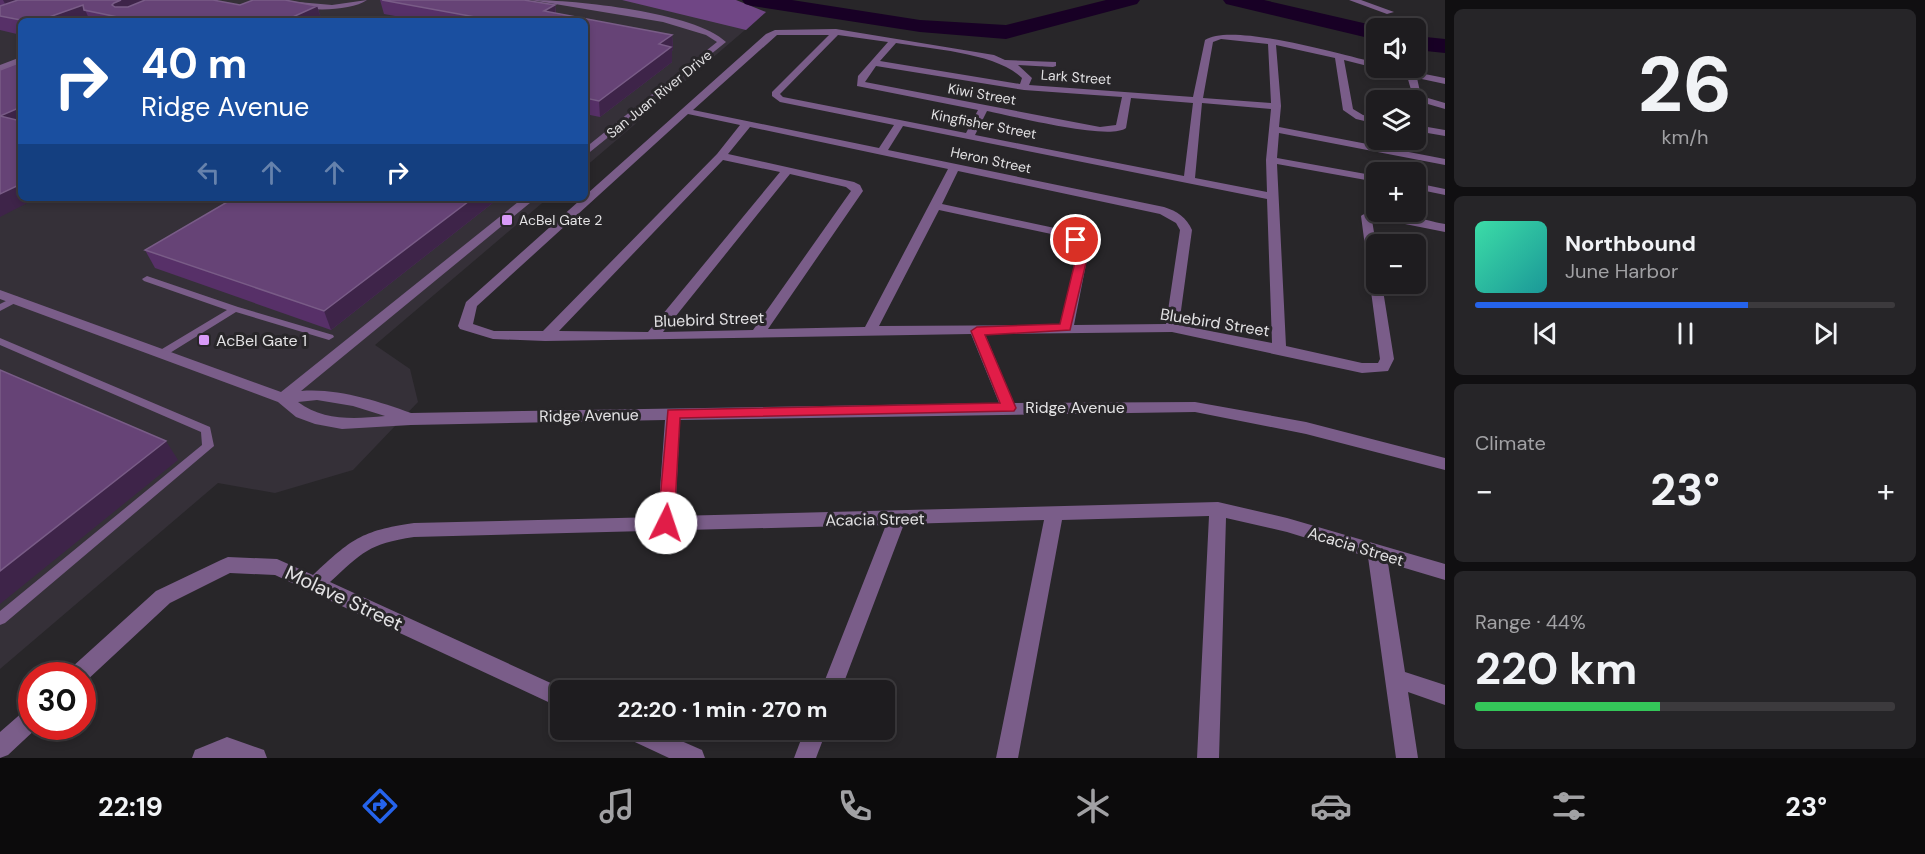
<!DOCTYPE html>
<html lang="en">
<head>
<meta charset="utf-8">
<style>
	:root { --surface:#1e1c1f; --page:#262528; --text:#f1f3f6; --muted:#a1a1a4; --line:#3c3a3d; --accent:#2563eb }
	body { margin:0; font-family:"DM Sans",sans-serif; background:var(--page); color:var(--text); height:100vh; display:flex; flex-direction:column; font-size:22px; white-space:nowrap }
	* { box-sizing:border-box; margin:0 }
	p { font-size:20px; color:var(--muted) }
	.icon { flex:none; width:33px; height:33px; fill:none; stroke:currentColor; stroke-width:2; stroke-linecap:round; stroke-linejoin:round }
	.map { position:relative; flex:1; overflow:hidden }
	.sheet { display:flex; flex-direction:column; gap:9px; padding:9px; background:#100f11; width:480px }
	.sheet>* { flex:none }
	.top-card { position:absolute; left:18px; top:18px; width:570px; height:183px; border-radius:9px; box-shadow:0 3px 9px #0003,0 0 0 2px var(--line); background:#1a4fa0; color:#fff; overflow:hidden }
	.controls { position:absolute; left:1366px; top:18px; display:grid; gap:12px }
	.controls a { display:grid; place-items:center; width:60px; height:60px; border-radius:9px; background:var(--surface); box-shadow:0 3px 9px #0003,0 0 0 2px var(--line); font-size:30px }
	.speed { position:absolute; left:18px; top:662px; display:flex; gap:12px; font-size:30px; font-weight:700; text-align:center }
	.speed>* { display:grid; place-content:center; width:78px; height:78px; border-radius:50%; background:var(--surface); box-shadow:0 3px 9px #0003,0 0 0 2px var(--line); line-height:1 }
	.speed .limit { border:9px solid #d22; background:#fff; color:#111 }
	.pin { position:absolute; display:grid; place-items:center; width:51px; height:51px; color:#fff; margin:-26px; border:3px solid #fff; border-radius:50%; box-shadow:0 2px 6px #0007 }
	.me { position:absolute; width:66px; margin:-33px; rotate:4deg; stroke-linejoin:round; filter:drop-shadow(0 0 4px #0008) }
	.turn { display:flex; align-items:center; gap:21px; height:126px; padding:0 24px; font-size:27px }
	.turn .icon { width:78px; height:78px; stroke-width:2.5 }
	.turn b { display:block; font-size:42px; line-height:51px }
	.lanes { display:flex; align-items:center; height:57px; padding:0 24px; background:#0003; justify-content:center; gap:30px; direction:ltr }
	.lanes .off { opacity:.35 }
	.big { font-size:45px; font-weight:700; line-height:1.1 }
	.sheet .widget { flex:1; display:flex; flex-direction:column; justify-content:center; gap:9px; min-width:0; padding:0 21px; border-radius:9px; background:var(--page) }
	.sheet .dial { align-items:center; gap:0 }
	.dial b { font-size:78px; line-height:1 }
	.song { display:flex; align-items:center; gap:18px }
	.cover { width:72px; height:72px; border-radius:9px; background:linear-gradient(135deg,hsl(160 70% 55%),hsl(180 70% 35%)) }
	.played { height:6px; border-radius:3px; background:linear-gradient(90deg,var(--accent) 65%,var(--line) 65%) }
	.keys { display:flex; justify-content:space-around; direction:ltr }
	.heat { display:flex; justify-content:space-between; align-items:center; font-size:33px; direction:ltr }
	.charge { height:9px; border-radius:4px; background:linear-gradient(90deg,#34c759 44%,var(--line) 0) }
	.trip { position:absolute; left:550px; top:680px; width:345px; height:60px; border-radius:9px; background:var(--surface); box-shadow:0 3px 9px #0003,0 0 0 2px var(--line); font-weight:700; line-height:60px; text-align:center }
	.tab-bar { display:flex; height:96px; justify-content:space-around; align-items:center; background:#0c0b0c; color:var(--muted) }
	.tab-bar .icon { width:42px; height:42px }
	.tab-bar .selected { color:var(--accent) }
	.tab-bar b { font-size:27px; color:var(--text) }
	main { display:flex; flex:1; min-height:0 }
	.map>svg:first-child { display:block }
	.built { fill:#353038 }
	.forest { fill:#704685 }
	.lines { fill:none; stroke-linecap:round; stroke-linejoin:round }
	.river { fill:#180025; fill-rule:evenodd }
	.lane { fill:#7a5d89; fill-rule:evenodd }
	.street { fill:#7a5d89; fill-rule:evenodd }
	.wall { fill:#573068 }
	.shaded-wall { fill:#3e2449 }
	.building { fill:#664376; stroke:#795c87; stroke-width:1.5 }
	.route { fill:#e11d48; stroke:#92132f; stroke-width:1.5 }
	.poi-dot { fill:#d89af8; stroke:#282629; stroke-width:2 }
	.labels { text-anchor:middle; stroke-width:6; stroke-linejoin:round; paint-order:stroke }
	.far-street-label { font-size:14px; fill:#e3e2e4; stroke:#282629 }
	.far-poi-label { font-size:14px; fill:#e3e2e4; stroke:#282629; text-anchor:start }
	.street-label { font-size:16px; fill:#e3e2e4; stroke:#282629 }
	.poi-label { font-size:16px; fill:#e3e2e4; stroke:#282629; text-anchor:start }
	.near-street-label { font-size:20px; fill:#e3e2e4; stroke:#282629 }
</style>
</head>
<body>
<main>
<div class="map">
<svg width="1445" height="758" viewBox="0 0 1445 758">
	<rect width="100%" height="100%" fill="#282629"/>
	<polygon class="built" points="0,0 723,0 766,12 585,167 585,21 21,21 21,198 548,198 375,345 410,369 418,402 353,470 275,493 218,483 0,669"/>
	<polygon class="forest" points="622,0 736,0 766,12 746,30"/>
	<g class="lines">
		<g class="river">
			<polygon points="742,0 792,0 920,20 1006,25 1106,0 1140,0 1137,4 1006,39 920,32 752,6 745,4"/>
			<polygon points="1223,0 1264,0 1385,28 1377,28 1377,40 1226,4"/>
			<polygon points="1416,36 1445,39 1445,53 1416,50"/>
		</g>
		<g class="lane">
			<polygon points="147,276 238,307 333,335 334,337 329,340 236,312 165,356 157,356 156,354 157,352 227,310 144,281 142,279"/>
			<polygon points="16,296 21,299 19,301 0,311 0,304"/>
			<polygon points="0,338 210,427 214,446 5,623 0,625 0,611 202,445 201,432 0,345"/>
		</g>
		<g class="street">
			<path d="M275,0l57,5 35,-5c-19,13 -73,12 -92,0z"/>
			<path d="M531,0c44,0 164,12 195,42l-141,114v-8l132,-106 -11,-7 -43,-13z"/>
			<polygon points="1349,0 1361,0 1394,12 1387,14"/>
			<path d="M836,29l158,26 11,5 51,2v4l-3,1 -35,-2 14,13 -3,7 164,12 12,-57c26,-18 139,15 172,23v5h17l51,10v6l-28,-6 4,18 24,7v6l-31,-9 -7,-24 -63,-16 9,49 10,6 14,3v6l-21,-5 -13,-9 -8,-52 -59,-13 5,61 -2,21 166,32v6l-166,-32 -2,25 100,18v6l-100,-18 9,182 76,17h16l2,-4 -19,-143c13,-11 67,5 84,8v8l-55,-11 -18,-1 5,31v33h5l12,75 -6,12 -26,2 -190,-41 -187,2 29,69 181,-1 111,20 139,36v12l-139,-36 -111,-22 -515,8 -5,96 543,-14 69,16 158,46v16l-57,-17 17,109 40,13v20l-37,-13 10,66h-22l-28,-201 -81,-25 -61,-14 -7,240h-22l12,-242 -147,4 -44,238h-22l48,-238 -140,4 -63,166h-20l65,-165 -472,12c-46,7 -51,15 -84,45l236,108h-5v18l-286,-133 -45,-2 -60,30 -85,79 -3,1v-8h-14l3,-7 85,-77 65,-31 7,-3 49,2 36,16c39,-36 47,-44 101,-52l244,-6 7,-97 -254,5 -69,4 -27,-5 -19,-7 -18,-15 -278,-103v-9l281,102 242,-194h13l-235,193c37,-3 76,10 110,22l588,-10 -28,-69 -426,7 -52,-2 -33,-10 -2,-3 8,-24 300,-268 9,-4zM777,35h52l-57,57v4l8,6 114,23 -15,23 -186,-38zM838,35l50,7 -30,34 -1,10 121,24 -12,23 -183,-36 -3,-3zM1221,39l47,5 3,59 -68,-5 10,-56zM896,43c35,6 101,10 126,35l-2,6 -140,-23zM876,66l148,24 98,7 -6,28 -16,2 -235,-45zM1131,98l62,5 -9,73 -209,-41 12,-24c26,5 122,30 139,17zM1202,103l69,6 -5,51 1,32 -72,-14zM688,114l52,11 -23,29 -174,177h-49l-21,-7 4,-18zM903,126l364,73 5,144 -93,-18 13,-95c-5,-12 -15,-19 -28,-23l-276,-57zM750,127l198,42 -83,158 -97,2 95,-138 -3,-6 -6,-3 -126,-28zM723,160l57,12 -132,160 -89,-1zM958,171l202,43 16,9 4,7 -14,94 -92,1 13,-66c-1,-16 -7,-24 -23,-29l-122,-26zM790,174l56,13 5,4 -98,139 -90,2zM939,210l117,25c5,2 13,4 16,10 9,14 -9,63 -12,80l-181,1zM317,400l36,6 32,10c-30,3 -62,5 -87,-14z"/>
			<polygon points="21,57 21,63 0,71 0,65"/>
			<polygon points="1416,125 1445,130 1445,136 1416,131"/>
			<polygon points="1416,183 1445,189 1445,195 1416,189"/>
			<polygon points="32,708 32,726 39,726 8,755 0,758 0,732 24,711"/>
			<polygon points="619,729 654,729 702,750 705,758 669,758 622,736"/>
			<polygon points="805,729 827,729 816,758 794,758"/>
			<polygon points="227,737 264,750 267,758 192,758 195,750"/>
		</g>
	</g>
	<g class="wall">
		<polygon points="0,0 213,0 240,5 317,6 322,21 21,21 21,35 0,30"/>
		<polygon points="380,0 555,5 556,13 672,35 673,49 672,51 672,62 600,117 585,114 585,21 423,21 384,14"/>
		<polygon points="234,198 499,198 331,330 155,268 145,250"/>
	</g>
	<g class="shaded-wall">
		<polygon points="3,0 17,0 8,10"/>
		<polygon points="121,0 157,0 123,18 112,5 114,3"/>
		<polygon points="83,5 90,21 38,21"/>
		<polygon points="555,5 556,19 544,11"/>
		<polygon points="317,6 322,21 284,21"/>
		<polygon points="672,35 673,49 672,51 672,62 600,117 599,101 659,44"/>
		<polygon points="21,107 21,127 0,116"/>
		<polygon points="21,184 21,198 37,198 0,217 0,194"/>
		<polygon points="473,198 499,198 331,330 324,311"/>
		<polygon points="166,441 178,460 0,604 0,571"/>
	</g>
	<g class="building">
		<polygon points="18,0 121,0 114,3 112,5 115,7 128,7 145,0 213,0 240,5 253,0 285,0 317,6 284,21 137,21 84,10 83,5 38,21 26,21 0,16 0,6"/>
		<polygon points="382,0 524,0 555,5 544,11 672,35 659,44 671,47 599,101 585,98 585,21 497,21"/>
		<polygon points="21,62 21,107 0,116 21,121 21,184 0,194 0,70"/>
		<polygon points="234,198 473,198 324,311 145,250"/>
		<polygon points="0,370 166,441 0,571"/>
	</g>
	<polygon class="route" points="1076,237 1080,238 1088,254 1070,330 985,335 1016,408 1014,411 680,418 674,523 671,527 666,529 660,527 658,523 668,410 1000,403 971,331 977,327 1060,324 1077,254 1070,240"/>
	<g class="poi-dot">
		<rect x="501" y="214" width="12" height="12" rx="3"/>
		<rect x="198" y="334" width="12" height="12" rx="3"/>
	</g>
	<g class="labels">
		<g class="far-street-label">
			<text transform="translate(1076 77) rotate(4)" y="5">Lark Street</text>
			<text transform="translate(659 94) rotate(-39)" y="5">San Juan River Drive</text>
			<text transform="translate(982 94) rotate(10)" y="5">Kiwi Street</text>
			<text transform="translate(984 124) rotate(11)" y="5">Kingfisher Street</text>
			<text transform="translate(991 160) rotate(12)" y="5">Heron Street</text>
		</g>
		<g class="far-poi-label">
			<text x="519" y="225">AcBel Gate 2</text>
		</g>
		<g class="street-label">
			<text transform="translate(709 319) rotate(-2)" y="6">Bluebird Street</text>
			<text transform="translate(1215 322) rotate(9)" y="6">Bluebird Street</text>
			<text x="1075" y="413">Ridge Avenue</text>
			<text transform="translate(589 415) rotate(-1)" y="6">Ridge Avenue</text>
			<text transform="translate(875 519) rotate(-1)" y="6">Acacia Street</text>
			<text transform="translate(1356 546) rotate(17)" y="6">Acacia Street</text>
		</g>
		<g class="poi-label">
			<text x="216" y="346">AcBel Gate 1</text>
		</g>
		<g class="near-street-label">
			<text transform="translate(344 598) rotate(25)" y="7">Molave Street</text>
		</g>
	</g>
</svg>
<div class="controls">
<a><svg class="icon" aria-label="sound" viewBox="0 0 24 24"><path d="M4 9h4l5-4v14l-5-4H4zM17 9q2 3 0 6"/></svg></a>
<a><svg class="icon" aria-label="layers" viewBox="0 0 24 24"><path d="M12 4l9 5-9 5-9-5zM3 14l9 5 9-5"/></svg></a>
<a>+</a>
<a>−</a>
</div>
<div class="speed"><div class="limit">30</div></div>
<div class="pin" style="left:1076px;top:240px;background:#d93025"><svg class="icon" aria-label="arrive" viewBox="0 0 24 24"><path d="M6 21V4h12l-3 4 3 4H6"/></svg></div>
<svg class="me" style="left:666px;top:523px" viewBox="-20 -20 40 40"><circle r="19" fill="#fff"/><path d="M0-13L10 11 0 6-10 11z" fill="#e11d48"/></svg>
<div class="trip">22:20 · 1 min · 270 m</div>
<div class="top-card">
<div class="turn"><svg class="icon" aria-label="right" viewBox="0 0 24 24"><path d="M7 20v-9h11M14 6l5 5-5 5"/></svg><div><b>40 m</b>Ridge Avenue</div></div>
<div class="lanes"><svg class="icon off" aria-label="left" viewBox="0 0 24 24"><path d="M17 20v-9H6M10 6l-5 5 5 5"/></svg><svg class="icon off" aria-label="ahead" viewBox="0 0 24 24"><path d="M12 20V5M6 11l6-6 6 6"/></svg><svg class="icon off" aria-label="ahead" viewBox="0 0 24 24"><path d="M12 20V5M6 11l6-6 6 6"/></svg><svg class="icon" aria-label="right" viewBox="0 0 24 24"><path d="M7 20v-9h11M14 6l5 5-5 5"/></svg></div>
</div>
</div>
<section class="sheet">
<div class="widget dial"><b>26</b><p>km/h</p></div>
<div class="widget">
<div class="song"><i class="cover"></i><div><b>Northbound</b><p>June Harbor</p></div></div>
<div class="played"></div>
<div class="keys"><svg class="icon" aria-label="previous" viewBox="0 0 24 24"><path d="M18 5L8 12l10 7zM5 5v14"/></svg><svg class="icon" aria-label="pause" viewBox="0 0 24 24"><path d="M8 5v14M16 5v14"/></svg><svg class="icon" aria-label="next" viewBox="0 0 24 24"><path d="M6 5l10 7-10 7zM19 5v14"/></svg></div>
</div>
<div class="widget"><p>Climate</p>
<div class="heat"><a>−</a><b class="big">23°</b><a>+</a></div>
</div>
<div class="widget"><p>Range · 44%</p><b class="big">220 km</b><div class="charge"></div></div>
</section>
</main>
<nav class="tab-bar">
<b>22:19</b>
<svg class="icon selected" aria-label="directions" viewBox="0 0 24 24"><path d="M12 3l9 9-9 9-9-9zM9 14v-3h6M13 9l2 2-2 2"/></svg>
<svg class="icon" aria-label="music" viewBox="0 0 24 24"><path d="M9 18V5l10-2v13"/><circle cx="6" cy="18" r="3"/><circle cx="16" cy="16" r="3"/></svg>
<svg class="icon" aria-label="phone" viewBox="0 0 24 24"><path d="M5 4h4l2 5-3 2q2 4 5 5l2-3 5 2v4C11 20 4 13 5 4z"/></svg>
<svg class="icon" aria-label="climate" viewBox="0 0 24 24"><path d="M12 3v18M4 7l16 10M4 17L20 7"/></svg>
<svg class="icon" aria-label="car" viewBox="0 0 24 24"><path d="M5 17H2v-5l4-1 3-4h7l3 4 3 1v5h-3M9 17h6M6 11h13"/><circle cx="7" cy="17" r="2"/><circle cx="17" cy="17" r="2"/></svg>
<svg class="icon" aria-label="filters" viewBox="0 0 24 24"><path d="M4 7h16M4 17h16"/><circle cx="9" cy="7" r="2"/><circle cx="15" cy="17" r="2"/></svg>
<b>23°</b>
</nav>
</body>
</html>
